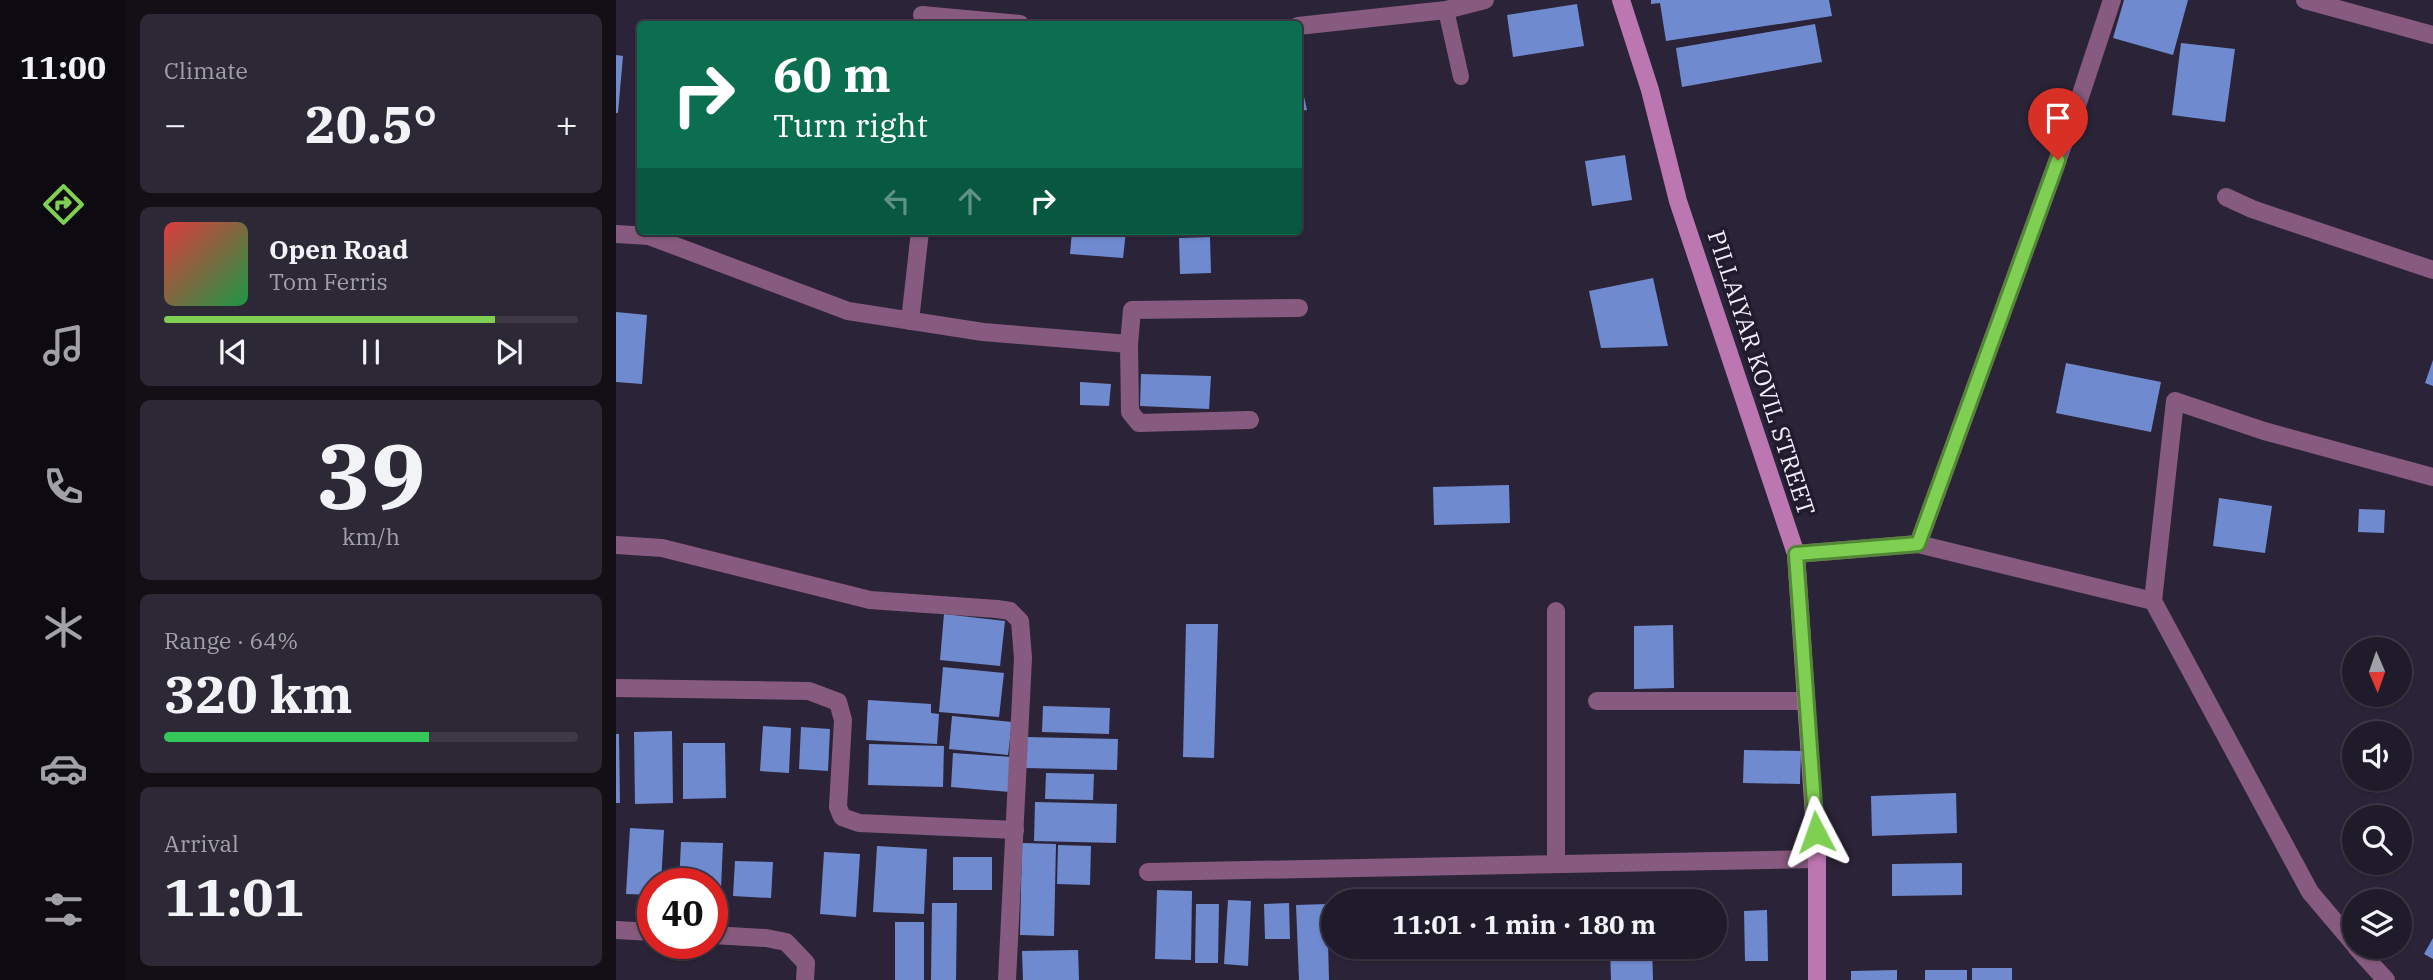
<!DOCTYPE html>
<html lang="en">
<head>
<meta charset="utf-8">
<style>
	:root { --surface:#201b2a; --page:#2d2836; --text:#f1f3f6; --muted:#a2a1a8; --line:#3d3947; --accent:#7fd052 }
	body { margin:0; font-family:"IBM Plex Serif",serif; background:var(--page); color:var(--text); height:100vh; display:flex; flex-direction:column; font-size:26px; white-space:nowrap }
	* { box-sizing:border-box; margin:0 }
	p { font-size:23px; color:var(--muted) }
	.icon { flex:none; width:38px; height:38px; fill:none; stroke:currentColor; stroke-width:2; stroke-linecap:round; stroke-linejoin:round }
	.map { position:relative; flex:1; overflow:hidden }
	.drawer { display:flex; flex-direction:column; gap:14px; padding:14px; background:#120f17; width:490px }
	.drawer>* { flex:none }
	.banner { position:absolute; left:21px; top:21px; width:665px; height:214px; border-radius:7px; box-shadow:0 2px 5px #0004,0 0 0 2px var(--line); background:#0b6e4f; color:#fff; overflow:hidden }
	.needle { width:46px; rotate:178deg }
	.controls { position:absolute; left:1726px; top:637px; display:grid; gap:14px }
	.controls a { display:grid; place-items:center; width:70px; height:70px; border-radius:50%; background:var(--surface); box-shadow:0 2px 5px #0004,0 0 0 2px var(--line); font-size:35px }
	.speed { position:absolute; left:21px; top:868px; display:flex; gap:14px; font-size:35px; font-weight:700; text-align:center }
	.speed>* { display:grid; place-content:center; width:91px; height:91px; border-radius:50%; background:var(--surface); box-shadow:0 2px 5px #0004,0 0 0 2px var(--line); line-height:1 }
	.speed .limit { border:10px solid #d22; background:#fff; color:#111 }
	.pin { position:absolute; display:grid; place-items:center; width:60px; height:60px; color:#fff; margin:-72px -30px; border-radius:50% 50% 50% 0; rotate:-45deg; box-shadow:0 0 7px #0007 }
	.pin .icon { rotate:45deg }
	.me { position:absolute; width:77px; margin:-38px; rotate:356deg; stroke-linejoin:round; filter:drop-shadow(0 0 5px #0008) }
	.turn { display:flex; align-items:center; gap:24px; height:147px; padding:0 21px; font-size:32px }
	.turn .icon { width:91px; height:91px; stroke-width:2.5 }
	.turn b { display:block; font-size:49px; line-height:60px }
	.lanes { display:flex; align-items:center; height:66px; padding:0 21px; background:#0003; justify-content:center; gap:35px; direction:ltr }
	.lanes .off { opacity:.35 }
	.big { font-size:52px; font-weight:700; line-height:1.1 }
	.drawer .card { flex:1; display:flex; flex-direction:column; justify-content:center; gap:10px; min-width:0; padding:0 24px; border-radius:10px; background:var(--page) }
	.drawer .dial { align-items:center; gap:0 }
	.dial b { font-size:91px; line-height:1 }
	.song { display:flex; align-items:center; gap:21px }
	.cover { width:84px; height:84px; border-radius:10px; background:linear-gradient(135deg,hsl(0 70% 55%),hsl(140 70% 35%)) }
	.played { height:7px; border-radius:4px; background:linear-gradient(90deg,var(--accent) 80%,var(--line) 80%) }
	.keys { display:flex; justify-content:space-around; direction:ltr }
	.heat { display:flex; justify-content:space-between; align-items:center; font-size:38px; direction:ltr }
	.charge { height:10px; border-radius:5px; background:linear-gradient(90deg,#34c759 64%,var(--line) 0) }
	.trip { position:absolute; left:705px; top:889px; width:406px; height:70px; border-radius:35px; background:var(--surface); box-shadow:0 2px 5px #0004,0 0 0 2px var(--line); font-weight:700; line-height:70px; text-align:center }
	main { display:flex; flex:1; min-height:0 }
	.tabs { display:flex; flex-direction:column; width:126px; justify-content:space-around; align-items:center; background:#0d0b11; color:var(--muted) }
	.tabs .icon { width:49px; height:49px }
	.tabs .on { color:var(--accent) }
	.tabs b { font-size:32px; color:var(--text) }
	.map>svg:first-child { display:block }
	.building { fill:#708ad0 }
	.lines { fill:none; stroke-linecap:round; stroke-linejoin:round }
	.lane { stroke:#875b7f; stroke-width:16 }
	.street { stroke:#875b7f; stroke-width:18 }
	.secondary { stroke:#bd77b0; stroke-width:18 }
	.route-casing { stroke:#538735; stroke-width:18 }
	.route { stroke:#7fd052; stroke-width:12 }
	.labels { text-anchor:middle; stroke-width:7; stroke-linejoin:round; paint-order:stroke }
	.street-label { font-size:24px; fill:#f2eefb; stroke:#221b2e }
</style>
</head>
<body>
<main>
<nav class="tabs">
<b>11:00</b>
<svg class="icon on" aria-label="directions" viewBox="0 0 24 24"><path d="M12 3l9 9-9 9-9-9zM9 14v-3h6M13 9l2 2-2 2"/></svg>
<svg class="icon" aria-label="music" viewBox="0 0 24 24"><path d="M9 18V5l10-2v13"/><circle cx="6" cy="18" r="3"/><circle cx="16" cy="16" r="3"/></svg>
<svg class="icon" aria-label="phone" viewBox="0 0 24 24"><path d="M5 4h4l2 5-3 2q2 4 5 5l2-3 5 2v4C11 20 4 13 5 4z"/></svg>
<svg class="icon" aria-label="climate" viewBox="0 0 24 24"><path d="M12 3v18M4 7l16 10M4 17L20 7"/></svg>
<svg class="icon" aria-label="car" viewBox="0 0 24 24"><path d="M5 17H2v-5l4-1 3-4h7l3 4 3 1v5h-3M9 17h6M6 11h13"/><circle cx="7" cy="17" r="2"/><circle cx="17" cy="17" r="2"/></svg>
<svg class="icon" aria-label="filters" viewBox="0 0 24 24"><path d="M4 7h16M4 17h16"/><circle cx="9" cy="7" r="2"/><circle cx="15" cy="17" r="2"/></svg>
</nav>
<section class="drawer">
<div class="card"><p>Climate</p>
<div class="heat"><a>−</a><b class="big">20.5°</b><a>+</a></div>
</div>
<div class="card">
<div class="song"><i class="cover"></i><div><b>Open Road</b><p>Tom Ferris</p></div></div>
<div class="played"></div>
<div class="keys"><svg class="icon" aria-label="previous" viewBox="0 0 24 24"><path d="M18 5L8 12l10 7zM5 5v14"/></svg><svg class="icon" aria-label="pause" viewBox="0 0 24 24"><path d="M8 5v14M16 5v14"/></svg><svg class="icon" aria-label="next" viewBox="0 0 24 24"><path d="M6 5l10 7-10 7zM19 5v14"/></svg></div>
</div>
<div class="card dial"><b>39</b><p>km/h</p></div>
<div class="card"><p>Range · 64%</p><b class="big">320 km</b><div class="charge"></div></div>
<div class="card"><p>Arrival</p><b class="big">11:01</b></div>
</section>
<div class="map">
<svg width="1817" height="980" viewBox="0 0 1817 980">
	<rect width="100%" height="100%" fill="#2b2438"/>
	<g class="building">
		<polygon points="1035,0 1213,0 1216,16 1050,41 1044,3 1035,4"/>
		<polygon points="1508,0 1572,0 1557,55 1497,38"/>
		<polygon points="961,4 968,46 897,57 891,15"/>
		<polygon points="1199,24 1206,62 1066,87 1060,48"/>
		<polygon points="1565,43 1619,49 1609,122 1556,115"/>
		<polygon points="0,55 7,56 2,113 0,113"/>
		<polygon points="682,69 691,110 682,111"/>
		<polygon points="1009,155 1016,200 976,206 969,161"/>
		<polygon points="456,231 510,231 507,258 454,254"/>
		<polygon points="594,237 595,273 564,274 563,238"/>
		<polygon points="1037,278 1052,346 985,348 973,291"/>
		<polygon points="0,312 31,315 26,384 0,382"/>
		<polygon points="1817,360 1817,386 1809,383"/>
		<polygon points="1450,363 1545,382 1535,432 1440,413"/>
		<polygon points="525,374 595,376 593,409 524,406"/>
		<polygon points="464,382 495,384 493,406 464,405"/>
		<polygon points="893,485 894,523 818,525 817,487"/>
		<polygon points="1603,498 1656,506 1649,553 1597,546"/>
		<polygon points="1743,509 1769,510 1768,533 1742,532"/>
		<polygon points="328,614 389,621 384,666 324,660"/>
		<polygon points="570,624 602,624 598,758 567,757"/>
		<polygon points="1057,625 1058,688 1018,689 1018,626"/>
		<polygon points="327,667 388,673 383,717 323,712"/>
		<polygon points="252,700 315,704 315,713 323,714 321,744 250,740"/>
		<polygon points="427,706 494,708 493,734 426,732"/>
		<polygon points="336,716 396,722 392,755 333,749"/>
		<polygon points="147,726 175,728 173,773 144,771"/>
		<polygon points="185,727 214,729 212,771 183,769"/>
		<polygon points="56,731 57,803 19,804 18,732"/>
		<polygon points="0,734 3,734 4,803 0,803"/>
		<polygon points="409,737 502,739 501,770 408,768"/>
		<polygon points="67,743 109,743 110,798 67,799"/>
		<polygon points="253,744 328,746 327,787 252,785"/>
		<polygon points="1128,750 1185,751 1184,784 1127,783"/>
		<polygon points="337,753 396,757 394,792 335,787"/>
		<polygon points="430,773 478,774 477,800 429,799"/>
		<polygon points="1340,793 1341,833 1256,836 1255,796"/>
		<polygon points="419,802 501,804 500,843 418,841"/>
		<polygon points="14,828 48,830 45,884 37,884 37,895 10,894"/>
		<polygon points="65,842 107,843 105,888 96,887 96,884 63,884"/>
		<polygon points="406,843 440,844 438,936 404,935"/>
		<polygon points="442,845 475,846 474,885 441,884"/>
		<polygon points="261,846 311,849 308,914 257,912"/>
		<polygon points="208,852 244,854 240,917 204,914"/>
		<rect x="337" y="857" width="39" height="33"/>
		<polygon points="119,861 157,862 155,898 117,896"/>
		<polygon points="1346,863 1346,895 1276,896 1276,864"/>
		<polygon points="541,890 576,891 575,960 539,959"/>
		<polygon points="612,900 635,901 632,966 608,964"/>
		<polygon points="316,903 341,903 340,980 315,980"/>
		<polygon points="673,903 674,939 649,939 648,904"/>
		<polygon points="580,904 603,904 602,963 579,963"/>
		<polygon points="711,904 713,980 683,980 680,905"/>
		<polygon points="1151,910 1152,961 1129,961 1128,911"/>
		<rect x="279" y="922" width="29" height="58"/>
		<polygon points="1817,938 1817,959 1808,954"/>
		<polygon points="994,947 1036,947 1037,980 995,980"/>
		<polygon points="462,950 463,980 407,980 406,951"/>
		<rect x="1356" y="968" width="40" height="12"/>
		<polygon points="1281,970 1281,980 1235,980 1235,971"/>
		<rect x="1309" y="970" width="42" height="10"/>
	</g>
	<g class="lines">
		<polyline class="lane" points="830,10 845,77"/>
		<g class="street">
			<polyline points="1496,0 1459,112 1302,544 1537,601 1694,892 1738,944"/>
			<polyline points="1689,0 1817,35"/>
			<polyline points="306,15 404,24"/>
			<polyline points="682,26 830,10 869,0"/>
			<polyline points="1610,197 1636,209 1817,270"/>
			<polyline points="0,234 33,236 232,311 367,332 513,344 516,310 683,308"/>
			<polyline points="294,321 304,231"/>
			<polyline points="513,344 514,412 523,423 634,420"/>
			<polyline points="0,545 46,548 254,600 381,609 394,611 404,621 407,658 391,980"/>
			<polyline points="1180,554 1302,544"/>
			<polyline points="1537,601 1559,401 1648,431 1817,477"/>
			<polyline points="0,688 193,691 222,702 227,720 222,807 226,817 243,823 399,830"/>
			<polyline points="981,701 1190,701"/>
			<polyline points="940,864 940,611"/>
			<polyline points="532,872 1201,859"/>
			<polyline points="0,930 37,932"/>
			<polyline points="96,935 150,938 170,942 190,963 189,980"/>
			<polyline points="1740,947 1770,980"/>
		</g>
		<polyline class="secondary" points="1005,0 1034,90 1062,201 1180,554 1201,859 1201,980"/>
	</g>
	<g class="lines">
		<g class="route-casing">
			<polyline id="route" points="1200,832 1180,554 1302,544 1442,160"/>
		</g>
		<use href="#route" class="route"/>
	</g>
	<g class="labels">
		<g class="street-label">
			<text transform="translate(1145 373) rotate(72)" y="8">PILLAIYAR KOVIL STREET</text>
		</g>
	</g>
</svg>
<div class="controls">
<a><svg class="needle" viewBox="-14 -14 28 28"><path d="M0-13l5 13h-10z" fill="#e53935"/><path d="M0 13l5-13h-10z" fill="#a2a1a8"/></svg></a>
<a><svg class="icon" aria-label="sound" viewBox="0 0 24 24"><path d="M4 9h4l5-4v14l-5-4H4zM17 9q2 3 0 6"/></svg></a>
<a><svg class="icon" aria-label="search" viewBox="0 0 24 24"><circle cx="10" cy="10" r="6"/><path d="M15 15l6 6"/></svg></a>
<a><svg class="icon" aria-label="layers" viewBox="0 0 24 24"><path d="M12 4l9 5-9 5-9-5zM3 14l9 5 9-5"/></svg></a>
</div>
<div class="speed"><div class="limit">40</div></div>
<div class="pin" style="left:1442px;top:160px;background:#d93025"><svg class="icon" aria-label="arrive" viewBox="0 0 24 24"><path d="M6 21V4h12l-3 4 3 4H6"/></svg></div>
<svg class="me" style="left:1200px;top:832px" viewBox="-20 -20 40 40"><path d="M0-17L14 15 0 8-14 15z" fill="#7fd052" stroke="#fff" stroke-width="4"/></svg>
<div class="trip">11:01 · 1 min · 180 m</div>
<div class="banner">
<div class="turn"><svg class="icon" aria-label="right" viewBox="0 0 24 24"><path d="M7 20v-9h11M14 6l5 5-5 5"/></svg><div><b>60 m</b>Turn right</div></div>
<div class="lanes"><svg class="icon off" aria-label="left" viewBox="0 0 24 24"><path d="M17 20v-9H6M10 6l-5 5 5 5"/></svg><svg class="icon off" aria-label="ahead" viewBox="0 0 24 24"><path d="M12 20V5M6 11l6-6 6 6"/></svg><svg class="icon" aria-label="right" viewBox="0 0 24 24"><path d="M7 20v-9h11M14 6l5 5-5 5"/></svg></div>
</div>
</div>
</main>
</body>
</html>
